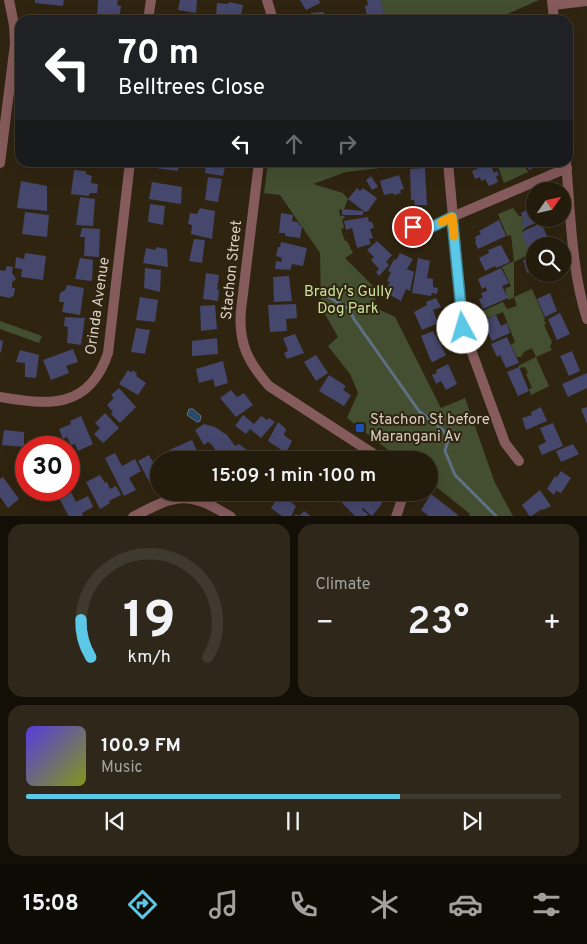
<!DOCTYPE html>
<html lang="en">
<head>
<meta charset="utf-8">
<style>
	:root { --surface:#231b0c; --page:#2f281a; --text:#f1f3f6; --muted:#a3a19d; --line:#40392d; --accent:#5bc8e7 }
	body { margin:0; font-family:Overpass,sans-serif; background:var(--page); color:var(--text); height:100vh; display:flex; flex-direction:column; font-size:19px; white-space:nowrap }
	* { box-sizing:border-box; margin:0 }
	p { font-size:16px; color:var(--muted) }
	.icon { flex:none; width:28px; height:28px; fill:none; stroke:currentColor; stroke-width:2; stroke-linecap:round; stroke-linejoin:round }
	.map { position:relative; height:516px; overflow:hidden }
	.panel { display:flex; flex-direction:column; gap:8px; padding:8px; background:#130f07; flex:1 }
	.panel>* { flex:none }
	.guide { position:absolute; left:15px; top:15px; width:558px; height:152px; border-radius:15px; box-shadow:0 5px 20px #0002,0 0 0 1px var(--line); background:#202124; color:#fff; overflow:hidden }
	.needle { width:32px; rotate:56deg }
	.tools { position:absolute; left:526px; top:182px; display:grid; gap:10px }
	.tools a { display:grid; place-items:center; width:45px; height:45px; border-radius:50%; background:var(--surface); box-shadow:0 5px 20px #0002,0 0 0 1px var(--line); font-size:25px }
	.speed { position:absolute; left:15px; top:436px; display:flex; gap:10px; font-size:25px; font-weight:700; text-align:center }
	.speed>* { display:grid; place-content:center; width:65px; height:65px; border-radius:50%; background:var(--surface); box-shadow:0 5px 20px #0002,0 0 0 1px var(--line); line-height:1 }
	.speed .limit { border:8px solid #d22; background:#fff; color:#111 }
	.pin { position:absolute; display:grid; place-items:center; width:42px; height:42px; color:#fff; margin:-21px; border:2px solid #fff; border-radius:50%; box-shadow:0 1px 5px #0007 }
	.me { position:absolute; width:55px; margin:-28px; rotate:354deg; stroke-linejoin:round; filter:drop-shadow(0 0 4px #0008) }
	.turn { display:flex; align-items:center; gap:18px; height:105px; padding:0 20px; font-size:22px }
	.turn .icon { width:65px; height:65px; stroke-width:2.5 }
	.turn b { display:block; font-size:35px; line-height:42px }
	.lanes { display:flex; align-items:center; height:48px; padding:0 20px; background:#0003; justify-content:center; gap:25px; direction:ltr }
	.lanes .off { opacity:.35 }
	.big { font-size:38px; font-weight:600; line-height:1.1 }
	.panel .card { flex:1; display:flex; flex-direction:column; justify-content:center; gap:8px; min-width:0; padding:0 18px; border-radius:15px; background:var(--page) }
	.panel .dial { align-items:center; gap:0 }
	.dial svg { height:130px; overflow:visible; fill:none; stroke:var(--line); stroke-width:7; stroke-linecap:round; text-anchor:middle }
	.dial text { fill:var(--text); stroke:none }
	.song { display:flex; align-items:center; gap:15px }
	.cover { width:60px; height:60px; border-radius:8px; background:linear-gradient(135deg,hsl(250 70% 55%),hsl(70 70% 35%)) }
	.played { height:5px; border-radius:2px; background:linear-gradient(90deg,var(--accent) 70%,var(--line) 70%) }
	.keys { display:flex; justify-content:space-around; direction:ltr }
	.heat { display:flex; justify-content:space-between; align-items:center; font-size:28px; direction:ltr }
	.panel .tiles { flex:1; display:grid; gap:8px; grid-template-columns:1fr 1fr }
	.card:last-child { grid-column:span 2 }
	.trip { position:absolute; left:150px; top:451px; width:288px; height:50px; border-radius:25px; background:var(--surface); box-shadow:0 5px 20px #0002,0 0 0 1px var(--line); font-weight:600; line-height:50px; text-align:center }
	.tabs { display:flex; height:80px; justify-content:space-around; align-items:center; background:#0e0b05; color:var(--muted) }
	.tabs .icon { width:35px; height:35px }
	.tabs .selected { color:var(--accent) }
	.tabs b { font-size:22px; color:var(--text) }
	.map>svg:first-child { display:block }
	.green { fill:#444f31 }
	.water { fill:#2a4867; stroke:#5e7183 }
	.lines { fill:none; stroke-linecap:round; stroke-linejoin:round }
	.stream { stroke:#5e7183; stroke-width:3 }
	.building { fill:#45476d }
	.minor { stroke:#865b5c; stroke-width:10 }
	.route-casing { stroke:#3b8296; stroke-width:12 }
	.route { stroke:#5bc8e7; stroke-width:9 }
	.slow { stroke:#f59e0b; stroke-width:9 }
	.transit-dot { fill:#1a4fb4; stroke:#2f2410; stroke-width:2 }
	.labels { text-anchor:middle; stroke-width:4; stroke-linejoin:round; paint-order:stroke }
	.street-label { font-size:15px; fill:#d8d0c4; stroke:#2f2410 }
	.park-label { font-size:15px; fill:#cae39e; stroke:#2f2410 }
	.poi-label { font-size:15px; fill:#d8d0c4; stroke:#2f2410; text-anchor:start }
</style>
</head>
<body>
<div class="map">
<svg width="587" height="517" viewBox="0 0 587 517">
	<rect width="100%" height="100%" fill="#2f2410"/>
	<g class="green">
		<polygon points="381,0 539,0 503,16 503,20 385,20"/>
		<polygon points="268,163 388,163 389,167 346,172 313,184 343,193 348,199 344,209 339,210 340,216 344,216 345,218 342,219 344,228 341,229 345,241 347,241 353,253 345,258 377,290 374,307 395,317 441,408 465,398 495,483 513,516 469,516 470,514 429,481 429,460 401,460 347,418 358,393 350,374 328,346 338,337 321,307 320,253 280,195 264,193"/>
		<polygon points="493,163 523,163 528,172 504,183 498,167 495,168"/>
		<polygon points="513,208 519,216 522,216 524,221 522,223 525,229 522,230 527,246 529,246 532,253 514,262 514,297 532,289 545,319 544,320 546,324 544,325 552,342 550,347 552,350 536,357 549,386 531,395 529,389 532,388 526,374 528,373 525,367 519,368 518,366 536,357 532,348 524,352 521,357 517,357 511,345 515,342 503,312 480,321 476,314 503,302 507,309 517,306 514,297 508,300 505,289 511,286 502,267 514,261 511,235 507,236 498,214"/>
		<polygon points="0,321 42,336 39,343 0,329"/>
	</g>
	<polygon class="water" points="189,409 193,409 201,416 200,421 197,422 187,415"/>
	<g class="lines">
		<polyline class="stream" points="327,296 349,309 354,319 419,411 444,431 448,440 445,451 455,475 497,517"/>
	</g>
	<g class="building">
		<polygon points="35,0 64,0 63,6 35,3"/>
		<polygon points="98,0 118,0 117,5 121,6 119,20 97,17"/>
		<polygon points="180,0 197,0 196,13 178,10"/>
		<polygon points="300,0 319,0 320,3 306,10"/>
		<polygon points="367,0 381,0 385,20 372,20 371,15 367,16 365,6 368,5"/>
		<polygon points="229,2 243,5 240,20 216,17 217,3 228,4"/>
		<polygon points="324,12 324,20 300,20 299,17 311,17 311,13"/>
		<rect x="46" y="14" width="18" height="6"/>
		<polygon points="179,17 191,19 191,20 179,20"/>
		<polygon points="80,162 107,162 107,167 80,164"/>
		<polygon points="155,162 179,162 178,171 155,168"/>
		<polygon points="200,162 228,162 227,167 225,167 223,176 205,173 206,165"/>
		<polygon points="469,162 483,162 472,168"/>
		<polygon points="526,162 546,162 529,170"/>
		<polygon points="490,163 494,173 497,171 499,175 496,176 498,182 489,186 485,179 481,181 480,177 475,179 472,171"/>
		<polygon points="425,168 427,205 415,205 414,200 411,200 410,169"/>
		<polygon points="74,170 86,171 86,174 92,176 91,183 98,184 97,193 90,193 89,196 71,194"/>
		<polygon points="399,175 404,189 400,190 401,193 394,195 393,193 384,195 380,181"/>
		<polygon points="371,176 378,187 372,190 366,180"/>
		<polygon points="208,177 222,179 218,202 205,200"/>
		<polygon points="21,181 47,186 47,211 17,208"/>
		<polygon points="152,182 182,187 181,204 149,199"/>
		<polygon points="357,188 360,191 363,188 377,198 368,211 365,212 348,199"/>
		<polygon points="80,197 95,199 93,226 76,225"/>
		<polygon points="535,198 535,219 545,219 524,228 522,223 524,221 521,213 530,208 528,201"/>
		<polygon points="150,204 165,206 163,225 148,222"/>
		<polygon points="200,208 215,211 212,239 191,234 192,225 188,224 190,213 197,214"/>
		<polygon points="342,209 363,211 363,215 342,215"/>
		<polygon points="25,212 49,215 47,237 22,234"/>
		<polygon points="281,213 293,215 292,221 298,222 299,225 302,226 300,238 285,236 285,233 279,233"/>
		<polygon points="368,217 369,222 372,222 374,228 370,229 373,238 369,239 371,244 357,248 352,228 346,230 344,221"/>
		<polygon points="499,220 506,236 478,249 475,242 476,241 475,237 481,234 479,231"/>
		<polygon points="541,223 550,242 541,246 535,246 530,250 529,246 527,247 522,232"/>
		<polygon points="82,228 100,229 99,257 84,256 85,237 80,237"/>
		<polygon points="194,239 205,240 202,263 189,261"/>
		<polygon points="377,241 392,255 386,262 389,265 379,276 376,272 379,269 371,260 374,257 367,250"/>
		<polygon points="281,242 307,248 303,266 292,264 290,270 275,269 276,261 281,262 282,258 276,256 278,247 280,247"/>
		<polygon points="501,245 510,262 496,268 495,266 485,271 479,258 489,253 488,250"/>
		<polygon points="156,247 167,249 168,267 143,263 146,248 156,250"/>
		<polygon points="25,253 46,256 43,280 21,277 22,269 15,268 16,257 24,259"/>
		<polygon points="400,253 413,259 407,269 414,272 410,291 406,289 401,301 390,295 391,292 386,290 390,282 387,281 391,272 388,271 394,259 396,260"/>
		<polygon points="535,255 535,270 527,273 523,260"/>
		<polygon points="80,258 93,260 92,281 75,279"/>
		<polygon points="418,258 430,261 427,278 433,279 433,287 438,288 437,294 432,293 431,296 412,293"/>
		<polygon points="7,266 13,267 12,273 16,279 12,282 12,288 15,288 14,295 10,298 0,296 0,270 5,271"/>
		<polygon points="145,268 161,270 160,292 144,288"/>
		<polygon points="501,268 509,283 502,286 508,298 483,309 479,299 483,298 481,293 487,291 486,287 482,289 478,279"/>
		<polygon points="206,273 219,275 217,290 219,290 218,301 203,299"/>
		<polygon points="289,276 292,301 274,302 273,277"/>
		<polygon points="67,285 84,288 80,315 62,312 64,302 59,302 60,293 65,290"/>
		<polygon points="550,293 557,311 545,317 537,299"/>
		<polygon points="140,297 158,300 155,322 136,320"/>
		<polygon points="436,298 441,307 433,310 438,323 422,330 414,312 427,305 426,302"/>
		<polygon points="296,304 297,318 286,319 287,331 270,332 268,305"/>
		<polygon points="215,305 217,329 201,331 200,306"/>
		<polygon points="560,313 570,334 557,340 548,319"/>
		<polygon points="496,315 501,326 507,323 510,333 492,341 482,321"/>
		<polygon points="65,317 85,318 81,345 67,343 68,327 64,326"/>
		<polygon points="136,328 150,330 145,354 131,352"/>
		<polygon points="433,331 446,355 433,362 431,361 421,336"/>
		<polygon points="295,334 304,353 287,359 284,353 288,351 283,338"/>
		<polygon points="507,337 519,363 506,368 500,355 497,357 491,344"/>
		<polygon points="217,338 218,354 192,356 192,341"/>
		<polygon points="0,340 3,341 1,353 0,352"/>
		<polygon points="73,349 78,362 66,366 69,373 51,380 43,360"/>
		<polygon points="20,350 39,355 36,378 25,377 25,363 16,362"/>
		<polygon points="572,351 580,371 569,376 560,356"/>
		<polygon points="316,355 328,373 316,381 304,362"/>
		<polygon points="223,361 228,383 215,387 213,379 199,383 196,369"/>
		<polygon points="448,364 457,384 446,390 441,381 436,384 432,375 437,373 436,370"/>
		<polygon points="519,367 529,391 518,396 507,372"/>
		<polygon points="128,370 132,373 132,370 137,373 136,376 146,383 138,395 119,384"/>
		<polygon points="587,373 587,388 568,397 562,384"/>
		<polygon points="329,375 346,386 343,390 351,395 344,406 319,391"/>
		<polygon points="119,388 136,407 120,423 111,414 113,412 107,405 114,398 111,395"/>
		<polygon points="231,390 237,397 244,393 253,405 236,417 220,398"/>
		<polygon points="541,407 547,421 526,430 522,418 532,415 531,412"/>
		<polygon points="587,407 587,424 581,409"/>
		<polygon points="105,413 119,428 103,443 94,434 100,428 95,423"/>
		<polygon points="243,415 254,424 261,416 267,420 269,418 275,422 261,438 250,429 246,434 235,426"/>
		<polygon points="81,416 93,444 78,451 75,444 71,445 67,437 63,439 59,429 71,424 70,421"/>
		<polygon points="278,422 286,429 284,435 292,441 286,453 268,441"/>
		<polygon points="553,423 563,446 542,455 538,446 546,442 540,428"/>
		<polygon points="204,424 215,427 227,435 235,446 239,444 251,453 243,458 243,460 222,460 212,445 208,442 204,445 195,430"/>
		<polygon points="4,430 24,432 24,447 2,445"/>
		<polygon points="56,438 56,448 33,448 33,439"/>
		<polygon points="192,440 198,453 189,457 187,454 185,455 188,460 174,460 169,450"/>
		<polygon points="573,444 579,454 561,462 556,451"/>
		<polygon points="115,453 122,466 135,459 141,471 129,478 136,490 124,496 105,458"/>
		<polygon points="149,455 153,462 167,455 170,460 159,460 159,478 150,483 138,461"/>
		<polygon points="561,471 571,478 561,493 556,491 554,495 547,489 555,476 557,477"/>
		<polygon points="100,475 105,483 107,482 110,489 116,486 121,495 109,501 110,503 100,509 86,482"/>
		<polygon points="3,477 19,499 8,508 0,497 0,479"/>
		<polygon points="65,490 70,490 76,502 88,496 93,507 82,513 83,516 82,517 69,517 57,494"/>
		<polygon points="540,490 551,506 543,510 542,509 530,517 522,505"/>
		<polygon points="337,492 347,492 340,499 335,495"/>
		<polygon points="351,492 370,492 382,502 381,505 372,516 363,508 362,510 368,514 366,517 356,517 342,503"/>
		<polygon points="280,494 296,506 291,517 283,517 271,508"/>
		<polygon points="431,494 458,515 456,517 430,517 421,510"/>
		<polygon points="304,511 312,517 294,517 296,514 299,516"/>
	</g>
	<g class="lines">
		<g class="minor">
			<polyline points="267,0 273,20"/>
			<polyline points="552,0 554,20"/>
			<polyline points="553,5 587,1"/>
			<polyline points="148,20 151,0"/>
			<path d="M259,162l-18,148c-3,33 7,52 28,76l114,74"/>
			<polyline points="448,162 463,328 505,443 519,461"/>
			<polyline points="0,163 15,44 14,25 9,0"/>
			<path d="M566,163c5,53 5,106 21,156"/>
			<polyline points="406,220 413,227 432,227 452,217 567,168"/>
			<path d="M0,397c48,8 89,13 108,-44l22,-191"/>
			<path d="M133,517c43,-23 55,-27 98,0"/>
			<polyline points="396,517 401,502 400,492"/>
		</g>
	</g>
	<g class="lines">
		<g class="route-casing">
			<polyline id="route" points="413,227 432,227 452,217 463,328"/>
		</g>
		<use href="#route" class="route"/>
		<polyline class="slow" points="442,222 452,217 454,236"/>
	</g>
	<rect class="transit-dot" x="355" y="423" width="10" height="10" rx="2.5"/>
	<g class="labels">
		<g class="street-label">
			<text transform="translate(231 270) rotate(-84)" y="5">Stachon Street</text>
			<text transform="translate(97 306) rotate(-82)" y="5">Orinda Avenue</text>
		</g>
		<g class="park-label">
			<text x="348" y="296">Brady's Gully<tspan x="348" dy="17">Dog Park</tspan></text>
		</g>
		<g class="poi-label">
			<text x="370" y="424">Stachon St before<tspan x="370" dy="17">Marangani Av</tspan></text>
		</g>
	</g>
</svg>
<div class="tools">
<a><svg class="needle" viewBox="-14 -14 28 28"><path d="M0-13l5 13h-10z" fill="#e53935"/><path d="M0 13l5-13h-10z" fill="#a3a19d"/></svg></a>
<a><svg class="icon" aria-label="search" viewBox="0 0 24 24"><circle cx="10" cy="10" r="6"/><path d="M15 15l6 6"/></svg></a>
</div>
<div class="speed"><div class="limit">30</div></div>
<div class="pin" style="left:413px;top:227px;background:#d93025"><svg class="icon" aria-label="arrive" viewBox="0 0 24 24"><path d="M6 21V4h12l-3 4 3 4H6"/></svg></div>
<svg class="me" style="left:463px;top:328px" viewBox="-20 -20 40 40"><circle r="19" fill="#fff"/><path d="M0-13L10 11 0 6-10 11z" fill="#5bc8e7"/></svg>
<div class="trip">15:09 · 1 min · 100 m</div>
<div class="guide">
<div class="turn"><svg class="icon" aria-label="left" viewBox="0 0 24 24"><path d="M17 20v-9H6M10 6l-5 5 5 5"/></svg><div><b>70 m</b>Belltrees Close</div></div>
<div class="lanes"><svg class="icon" aria-label="left" viewBox="0 0 24 24"><path d="M17 20v-9H6M10 6l-5 5 5 5"/></svg><svg class="icon off" aria-label="ahead" viewBox="0 0 24 24"><path d="M12 20V5M6 11l6-6 6 6"/></svg><svg class="icon off" aria-label="right" viewBox="0 0 24 24"><path d="M7 20v-9h11M14 6l5 5-5 5"/></svg></div>
</div>
</div>
<section class="panel">
<div class="tiles">
<div class="card dial"><svg viewBox="0 0 100 80">
<path d="M14 69A42 42 0 1 1 86 69"/>
<path d="M14 69A42 42 0 0 1 8 46" stroke="#5bc8e7"/>
<text x="50" y="56" font-size="32" font-weight="700">19</text>
<text x="50" y="72" font-size="11">km/h</text>
</svg></div>
<div class="card"><p>Climate</p>
<div class="heat"><a>−</a><b class="big">23°</b><a>+</a></div>
</div>
<div class="card">
<div class="song"><i class="cover"></i><div><b>100.9 FM</b><p>Music</p></div></div>
<div class="played"></div>
<div class="keys"><svg class="icon" aria-label="previous" viewBox="0 0 24 24"><path d="M18 5L8 12l10 7zM5 5v14"/></svg><svg class="icon" aria-label="pause" viewBox="0 0 24 24"><path d="M8 5v14M16 5v14"/></svg><svg class="icon" aria-label="next" viewBox="0 0 24 24"><path d="M6 5l10 7-10 7zM19 5v14"/></svg></div>
</div>
</div>
</section>
<nav class="tabs">
<b>15:08</b>
<svg class="icon selected" aria-label="directions" viewBox="0 0 24 24"><path d="M12 3l9 9-9 9-9-9zM9 14v-3h6M13 9l2 2-2 2"/></svg>
<svg class="icon" aria-label="music" viewBox="0 0 24 24"><path d="M9 18V5l10-2v13"/><circle cx="6" cy="18" r="3"/><circle cx="16" cy="16" r="3"/></svg>
<svg class="icon" aria-label="phone" viewBox="0 0 24 24"><path d="M5 4h4l2 5-3 2q2 4 5 5l2-3 5 2v4C11 20 4 13 5 4z"/></svg>
<svg class="icon" aria-label="climate" viewBox="0 0 24 24"><path d="M12 3v18M4 7l16 10M4 17L20 7"/></svg>
<svg class="icon" aria-label="car" viewBox="0 0 24 24"><path d="M5 17H2v-5l4-1 3-4h7l3 4 3 1v5h-3M9 17h6M6 11h13"/><circle cx="7" cy="17" r="2"/><circle cx="17" cy="17" r="2"/></svg>
<svg class="icon" aria-label="filters" viewBox="0 0 24 24"><path d="M4 7h16M4 17h16"/><circle cx="9" cy="7" r="2"/><circle cx="15" cy="17" r="2"/></svg>
</nav>
</body>
</html>
